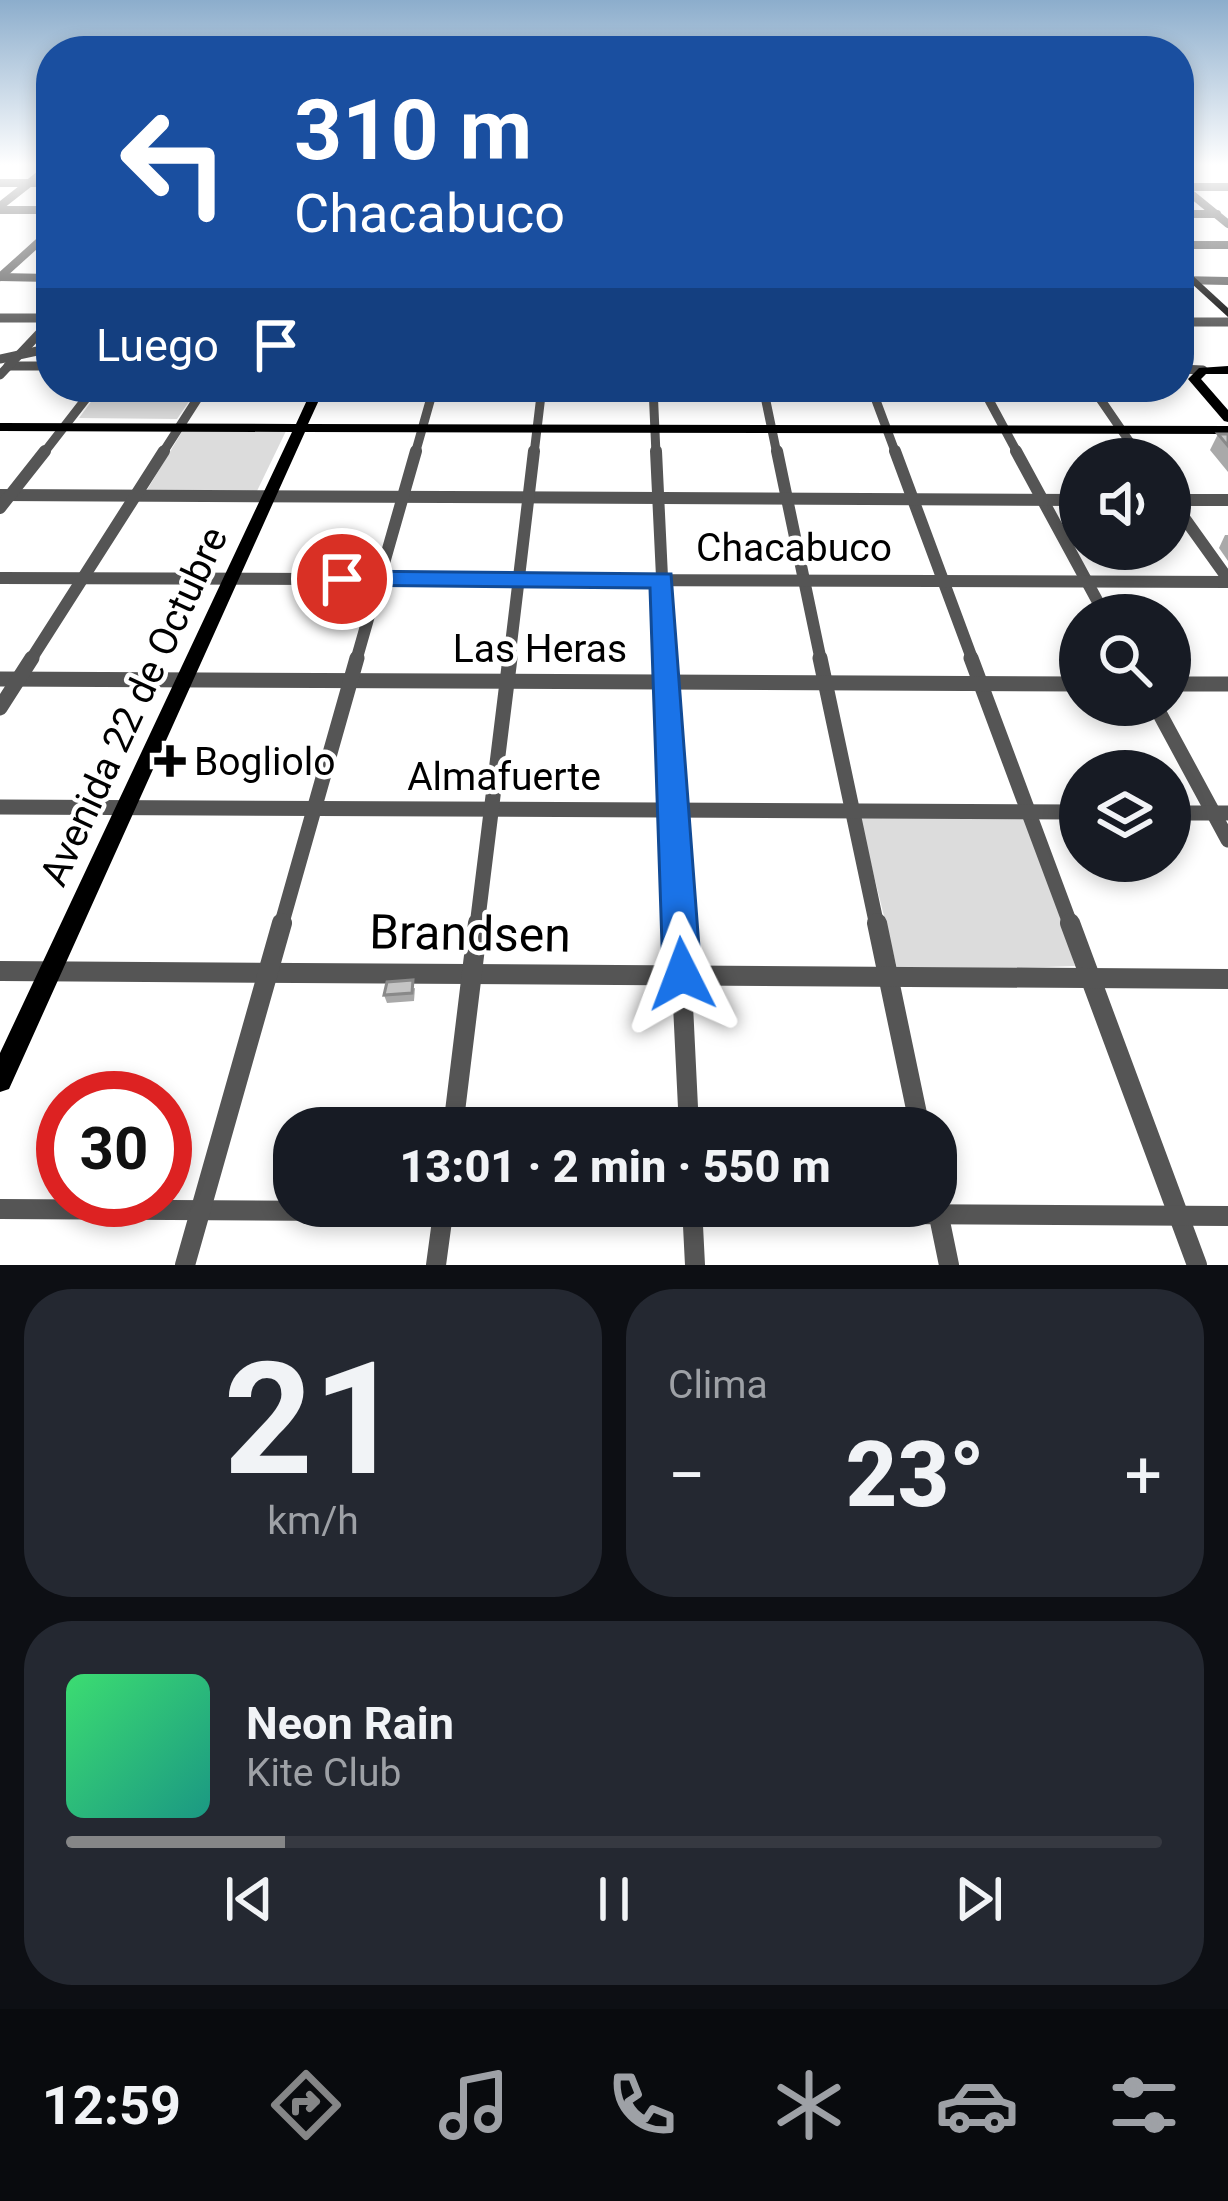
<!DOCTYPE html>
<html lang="es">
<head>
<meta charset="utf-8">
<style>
	:root { --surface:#171b24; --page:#242831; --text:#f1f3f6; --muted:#9ea1a6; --line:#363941; --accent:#858687 }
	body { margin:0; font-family:Roboto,sans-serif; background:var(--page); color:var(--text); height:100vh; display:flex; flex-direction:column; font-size:45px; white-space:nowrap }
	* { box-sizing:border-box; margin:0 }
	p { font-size:39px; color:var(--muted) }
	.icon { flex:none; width:66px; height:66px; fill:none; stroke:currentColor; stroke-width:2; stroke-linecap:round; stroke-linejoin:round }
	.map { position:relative; height:1265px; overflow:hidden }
	.details { display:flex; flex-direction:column; gap:24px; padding:24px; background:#0d0f14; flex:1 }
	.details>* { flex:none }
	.hud { position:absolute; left:36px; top:36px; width:1158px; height:366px; border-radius:48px; box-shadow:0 6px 18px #0003; background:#1a4fa0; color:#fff; overflow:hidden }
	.buttons { position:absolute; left:1059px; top:438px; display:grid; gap:24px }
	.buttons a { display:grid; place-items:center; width:132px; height:132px; border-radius:50%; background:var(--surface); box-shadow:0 6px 18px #0003; font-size:60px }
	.speed { position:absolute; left:36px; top:1071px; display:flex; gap:24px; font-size:60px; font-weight:700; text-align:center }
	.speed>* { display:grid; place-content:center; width:156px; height:156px; border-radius:50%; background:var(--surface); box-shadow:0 6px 18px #0003; line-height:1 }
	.speed .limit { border:18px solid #d22; background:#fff; color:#111 }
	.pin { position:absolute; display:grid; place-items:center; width:102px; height:102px; color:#fff; margin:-51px; border:6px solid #fff; border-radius:50%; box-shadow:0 3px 12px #0007 }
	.me { position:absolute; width:132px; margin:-66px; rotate:357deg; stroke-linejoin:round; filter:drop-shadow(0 0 9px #0008) }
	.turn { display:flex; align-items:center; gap:42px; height:252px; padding:0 60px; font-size:54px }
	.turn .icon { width:156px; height:156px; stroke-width:2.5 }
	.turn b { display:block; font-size:84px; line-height:102px }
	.then { display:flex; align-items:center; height:114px; padding:0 60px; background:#0003; gap:24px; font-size:45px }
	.big { font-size:90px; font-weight:800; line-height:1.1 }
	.details .card { flex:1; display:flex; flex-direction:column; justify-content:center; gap:18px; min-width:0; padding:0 42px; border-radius:48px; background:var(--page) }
	.details .dial { align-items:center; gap:0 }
	.dial b { font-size:156px; line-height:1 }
	.song { display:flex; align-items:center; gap:36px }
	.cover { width:144px; height:144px; border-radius:18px; background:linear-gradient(135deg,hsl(140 70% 55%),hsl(170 70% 35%)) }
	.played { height:12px; border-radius:6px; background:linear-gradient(90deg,var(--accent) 20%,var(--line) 20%) }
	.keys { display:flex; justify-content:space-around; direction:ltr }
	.heat { display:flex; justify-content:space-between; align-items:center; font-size:66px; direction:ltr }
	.details .tiles { flex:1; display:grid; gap:24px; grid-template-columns:1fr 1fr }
	.card:last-child { grid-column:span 2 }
	.trip { position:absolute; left:273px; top:1107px; width:684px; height:120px; border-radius:48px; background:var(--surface); box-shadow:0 6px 18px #0003; font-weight:800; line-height:120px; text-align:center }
	.menu { display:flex; height:192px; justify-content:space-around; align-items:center; background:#090b0e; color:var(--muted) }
	.menu .icon { width:84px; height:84px }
	.menu .active { color:var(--accent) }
	.menu b { font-size:54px; color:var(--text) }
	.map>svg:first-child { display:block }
	.green { fill:#dcdcdc }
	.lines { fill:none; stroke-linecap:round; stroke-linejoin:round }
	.minor-far4 { stroke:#555; stroke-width:8 }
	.minor-far3 { stroke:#555; stroke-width:9 }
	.minor-far2 { stroke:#555; stroke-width:12 }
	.minor-far1 { stroke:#555; stroke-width:15 }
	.minor { stroke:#555; stroke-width:20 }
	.major { fill:#000; fill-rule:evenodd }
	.wall { fill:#a9a9a9 }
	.building { fill:#c4c4c4; stroke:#898989; stroke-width:3 }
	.route { fill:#1a73e8; stroke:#114b97; stroke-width:3 }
	.poi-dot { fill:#000; stroke:#fff; stroke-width:4.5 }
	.labels { text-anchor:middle; stroke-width:9; stroke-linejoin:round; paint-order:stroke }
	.street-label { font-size:39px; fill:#000; stroke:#fff }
	.poi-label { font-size:39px; fill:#000; stroke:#fff; text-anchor:start }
	.near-street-label { font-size:48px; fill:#000; stroke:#fff }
</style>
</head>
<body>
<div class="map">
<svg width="1228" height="1265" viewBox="0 0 1228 1265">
	<rect width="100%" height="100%" fill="#fff"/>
	<g class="green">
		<polygon points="102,387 199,387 177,419 79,418"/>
		<polygon points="183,430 286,431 257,491 147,490"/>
		<polygon points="859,816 1030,816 1075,966 898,972"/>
	</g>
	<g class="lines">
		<g class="minor-far4">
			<polyline points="0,183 51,183"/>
			<polyline points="1179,184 1228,224"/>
			<polyline points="1184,187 1228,187"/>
			<polyline points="0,206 51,166"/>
			<polyline points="0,210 51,210"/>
			<polyline points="1179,214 1217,214"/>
			<polyline points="1179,245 1228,245"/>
			<polyline points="0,277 51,231"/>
			<polyline points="0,277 51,278"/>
			<polyline points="1179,280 1228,281"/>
		</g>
		<g class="minor-far3">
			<polyline points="0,318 51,318"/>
			<polyline points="1179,322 1228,322"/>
			<polyline points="0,359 51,348"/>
			<polyline points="8,366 51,366"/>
			<polyline points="1179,369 1203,370"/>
			<polyline points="0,375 51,321"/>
			<polyline points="653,387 656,454"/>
			<polyline points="763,387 777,454"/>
			<polyline points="871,387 896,454"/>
			<polyline points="982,387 1018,454"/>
			<polyline points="1092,387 1138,454"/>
			<polyline points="43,454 95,387"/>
			<polyline points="162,454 205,387"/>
			<polyline points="415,454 434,387"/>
			<polyline points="534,454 542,387"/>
		</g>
		<g class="minor-far2">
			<polyline points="656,451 666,661"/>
			<polyline points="777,451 821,661"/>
			<polyline points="895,451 973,661"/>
			<polyline points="1016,451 1105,615"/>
			<polyline points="1136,451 1142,459"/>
			<polyline points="0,495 1080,500"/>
			<polyline points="1170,498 1228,579"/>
			<polyline points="1170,500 1228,500"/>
			<polyline points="0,508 45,451"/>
			<polyline points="0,578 1228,582"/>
			<polyline points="30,661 164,451"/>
			<polyline points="356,661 416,451"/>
			<polyline points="509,661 534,451"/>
		</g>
		<g class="minor-far1">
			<polyline points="666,658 679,926"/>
			<polyline points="820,658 877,926"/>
			<polyline points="971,658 1071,926"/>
			<polyline points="0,679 1080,684"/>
			<polyline points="1170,684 1228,684"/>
			<polyline points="1155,705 1228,840"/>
			<polyline points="0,708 32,658"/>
			<polyline points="0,807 1080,812"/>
			<polyline points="1170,813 1228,813"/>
			<polyline points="281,926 357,658"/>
			<polyline points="477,926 510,658"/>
		</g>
		<g class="minor">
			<polyline points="679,923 689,1128"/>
			<polyline points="877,923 920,1128"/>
			<polyline points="1070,923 1197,1265"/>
			<polyline points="0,971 1228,979"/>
			<polyline points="453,1128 478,923"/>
			<polyline points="936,1202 949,1265"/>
			<polyline points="692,1206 695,1265"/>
			<polyline points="0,1209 1228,1216"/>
			<polyline points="185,1265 282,923"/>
			<polyline points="436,1265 444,1206"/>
		</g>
		<g class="major">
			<polygon points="1179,263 1228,308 1228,317 1179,272"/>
			<polygon points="1228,366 1228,374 1206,374 1201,379 1228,410 1228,422 1224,421 1188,379 1199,368"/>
			<polygon points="313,387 325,387 308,424 1228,426 1228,434 305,432 9,1089 0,1092 0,1053 292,432 0,431 0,423 296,424"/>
		</g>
	</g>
	<g class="wall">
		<polygon points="1218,434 1228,434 1228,472 1210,450"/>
		<polygon points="1225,535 1228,535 1228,561 1219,548"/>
		<polygon points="415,988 414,1001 387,1003 384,995"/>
	</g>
	<g class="building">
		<polygon points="1218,434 1228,434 1228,446"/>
		<polygon points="413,980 412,993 384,995 387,982"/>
	</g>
	<linearGradient id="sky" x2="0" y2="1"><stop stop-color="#8cadcc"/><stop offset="0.48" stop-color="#fff"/><stop offset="1" stop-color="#fff" stop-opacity="0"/></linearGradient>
	<rect width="1228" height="343" fill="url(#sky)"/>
	<polygon class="route" points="342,571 671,574 701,974 695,987 682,992 669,987 663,974 650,588 333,585 329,579"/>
	<path class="poi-dot" d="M164 743h12v12h12v12h-12v12h-12v-12h-12v-12h12z"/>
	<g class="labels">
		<g class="street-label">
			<text x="794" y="561">Chacabuco</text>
			<text x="540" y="662">Las Heras</text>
			<text transform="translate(133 706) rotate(-65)" y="14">Avenida 22 de Octubre</text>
			<text x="504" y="790">Almafuerte</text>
		</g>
		<g class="poi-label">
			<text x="194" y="775">Bogliolo</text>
		</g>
		<g class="near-street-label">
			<text transform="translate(470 933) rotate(1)" y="17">Brandsen</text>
		</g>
	</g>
</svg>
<div class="buttons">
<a><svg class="icon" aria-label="sound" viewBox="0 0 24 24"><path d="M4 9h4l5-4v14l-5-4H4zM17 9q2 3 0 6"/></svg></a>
<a><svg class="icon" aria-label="search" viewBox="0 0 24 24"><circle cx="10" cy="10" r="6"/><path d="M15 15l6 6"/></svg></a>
<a><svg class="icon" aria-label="layers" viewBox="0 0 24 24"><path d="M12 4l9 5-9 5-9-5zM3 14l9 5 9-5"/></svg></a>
</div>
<div class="speed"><div class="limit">30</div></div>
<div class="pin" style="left:342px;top:579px;background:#d93025"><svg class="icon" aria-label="arrive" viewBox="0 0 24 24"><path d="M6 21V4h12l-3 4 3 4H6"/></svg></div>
<svg class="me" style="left:682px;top:974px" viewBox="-20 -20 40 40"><path d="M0-17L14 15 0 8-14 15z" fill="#1a73e8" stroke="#fff" stroke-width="4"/></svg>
<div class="trip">13:01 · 2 min · 550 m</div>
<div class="hud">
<div class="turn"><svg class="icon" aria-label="left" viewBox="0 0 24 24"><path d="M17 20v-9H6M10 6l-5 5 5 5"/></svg><div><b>310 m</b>Chacabuco</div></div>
<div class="then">Luego<svg class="icon" aria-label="arrive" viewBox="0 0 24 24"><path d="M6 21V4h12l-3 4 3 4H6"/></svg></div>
</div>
</div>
<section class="details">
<div class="tiles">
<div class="card dial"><b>21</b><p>km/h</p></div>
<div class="card"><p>Clima</p>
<div class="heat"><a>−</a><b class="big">23°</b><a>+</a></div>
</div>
<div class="card">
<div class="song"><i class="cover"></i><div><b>Neon Rain</b><p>Kite Club</p></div></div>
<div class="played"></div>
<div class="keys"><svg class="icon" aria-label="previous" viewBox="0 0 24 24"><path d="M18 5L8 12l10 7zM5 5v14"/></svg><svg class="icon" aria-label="pause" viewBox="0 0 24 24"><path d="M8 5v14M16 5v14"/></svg><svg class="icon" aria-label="next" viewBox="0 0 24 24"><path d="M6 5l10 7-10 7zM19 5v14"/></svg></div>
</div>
</div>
</section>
<nav class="menu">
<b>12:59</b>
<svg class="icon active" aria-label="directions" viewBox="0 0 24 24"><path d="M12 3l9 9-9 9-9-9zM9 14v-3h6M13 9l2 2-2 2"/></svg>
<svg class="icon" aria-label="music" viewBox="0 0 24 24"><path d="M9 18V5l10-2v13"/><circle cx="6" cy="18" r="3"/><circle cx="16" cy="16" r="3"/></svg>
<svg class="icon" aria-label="phone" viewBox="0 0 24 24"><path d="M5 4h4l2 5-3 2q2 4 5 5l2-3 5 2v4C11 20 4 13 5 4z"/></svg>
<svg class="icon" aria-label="climate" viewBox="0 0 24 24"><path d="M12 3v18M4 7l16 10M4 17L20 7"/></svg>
<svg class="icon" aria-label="car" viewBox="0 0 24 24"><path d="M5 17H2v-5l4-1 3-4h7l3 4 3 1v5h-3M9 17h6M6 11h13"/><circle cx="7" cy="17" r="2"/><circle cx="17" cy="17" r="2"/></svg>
<svg class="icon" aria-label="filters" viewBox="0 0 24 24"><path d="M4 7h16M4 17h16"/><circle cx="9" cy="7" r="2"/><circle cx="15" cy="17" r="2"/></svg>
</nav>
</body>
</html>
